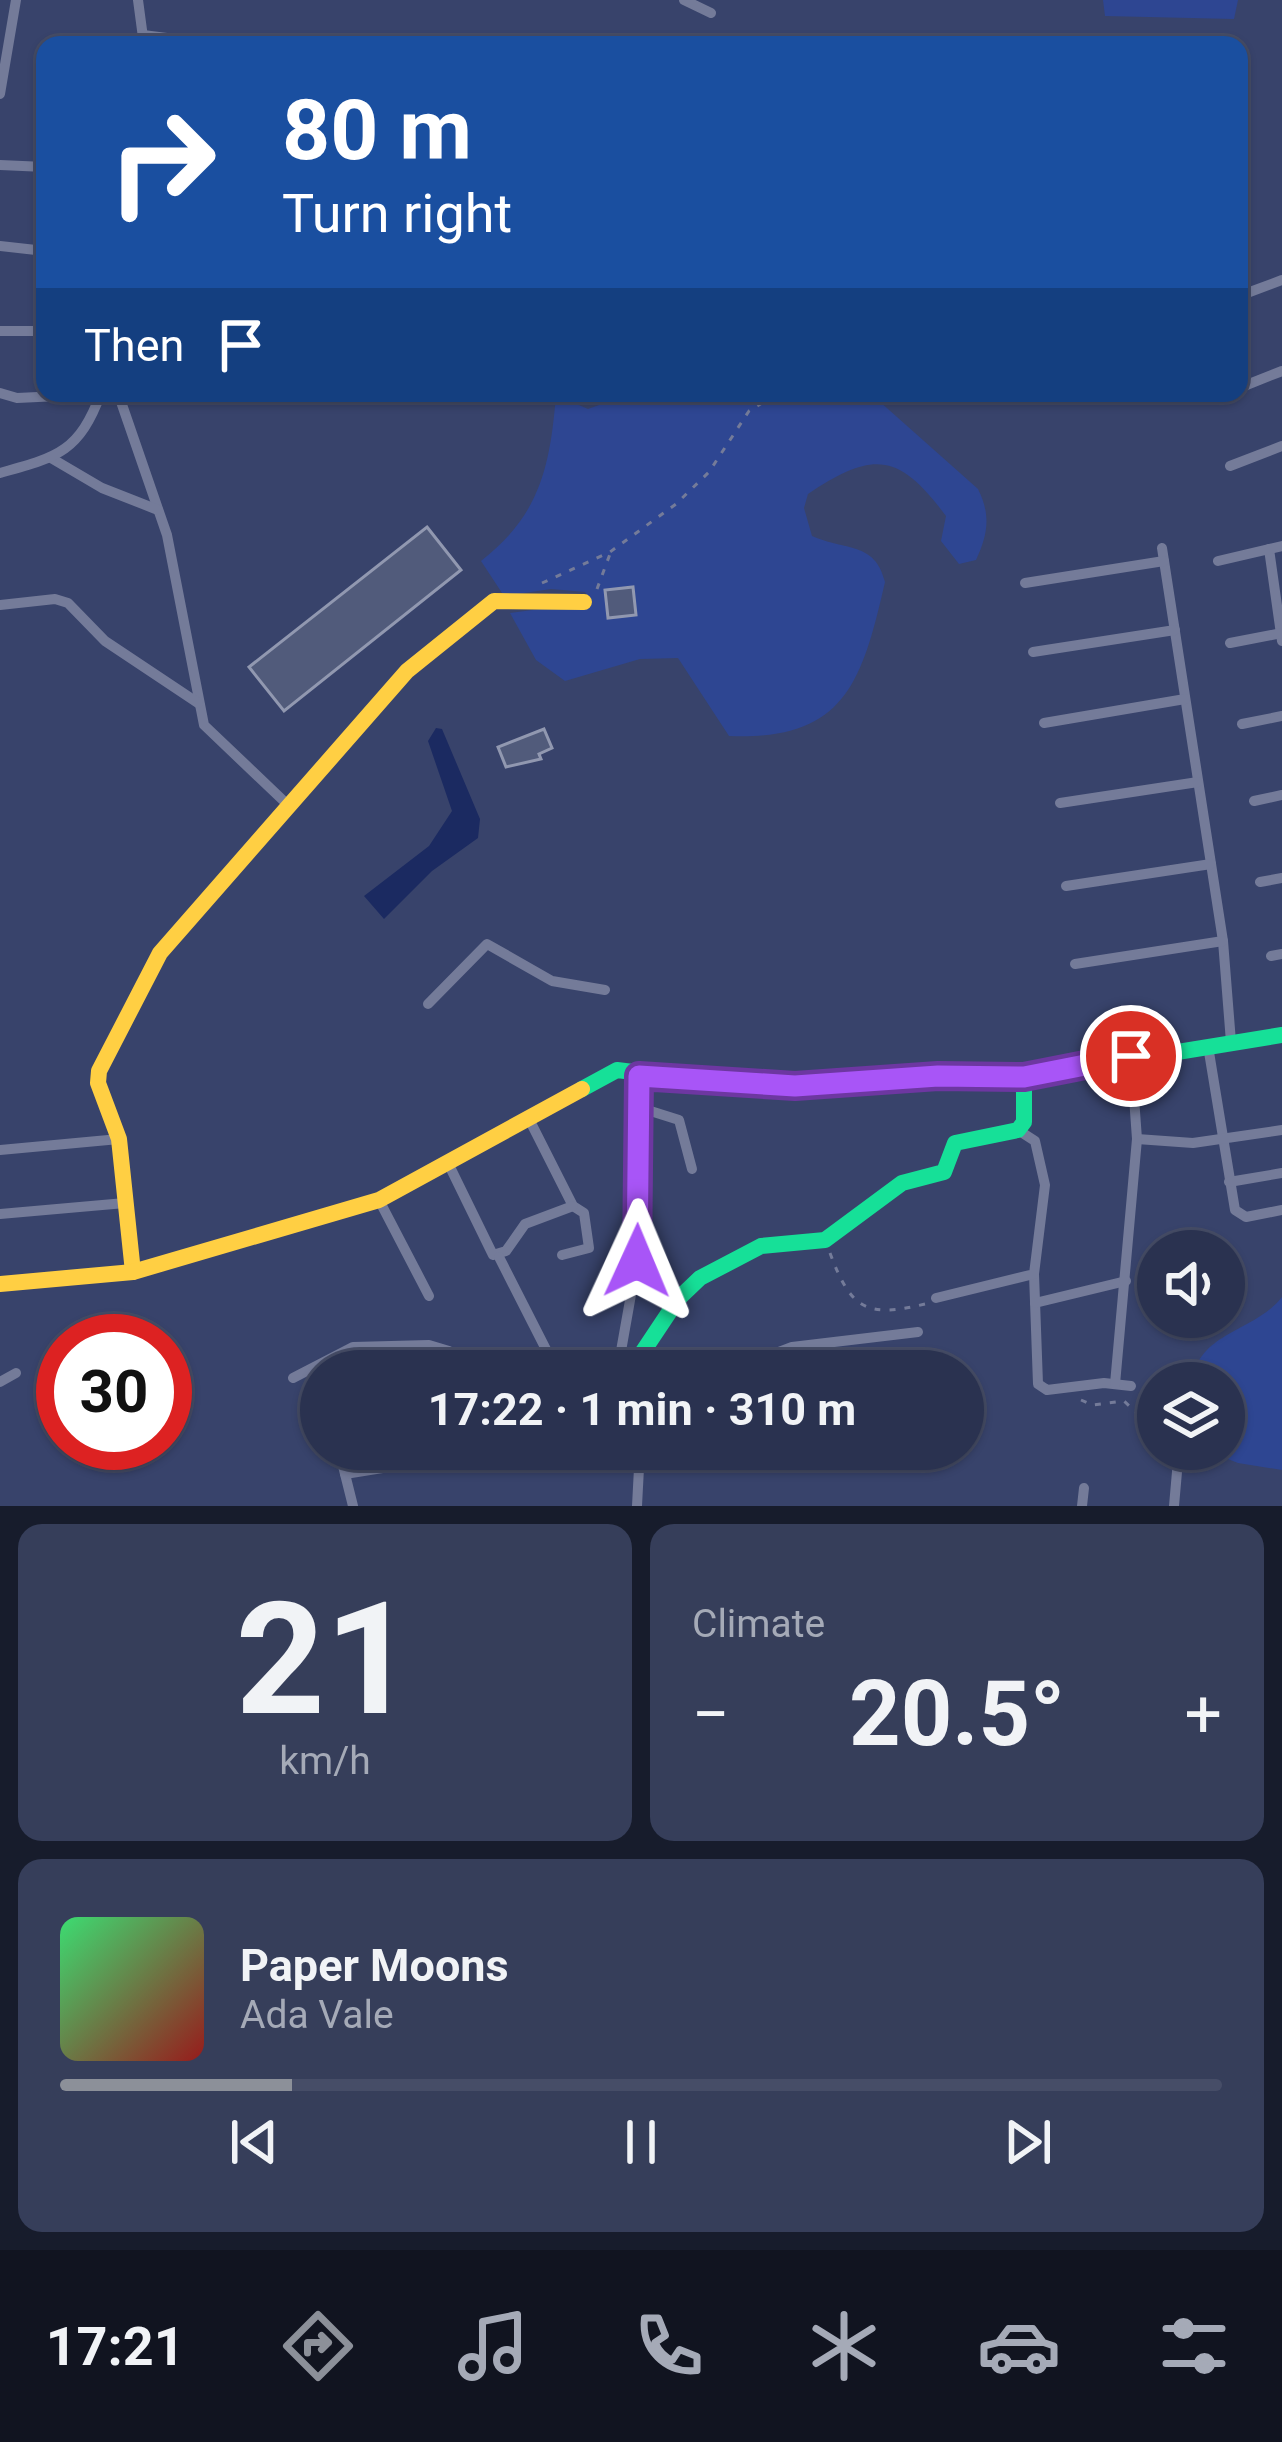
<!DOCTYPE html>
<html lang="en">
<head>
<meta charset="utf-8">
<style>
	:root { --surface:#2a3250; --page:#363e5a; --text:#f1f3f6; --muted:#a5aab7; --line:#464d67; --accent:#8c9099 }
	body { margin:0; font-family:Roboto,sans-serif; background:var(--page); color:var(--text); height:100vh; display:flex; flex-direction:column; font-size:45px; white-space:nowrap }
	* { box-sizing:border-box; margin:0 }
	p { font-size:39px; color:var(--muted) }
	.icon { flex:none; width:66px; height:66px; fill:none; stroke:currentColor; stroke-width:2; stroke-linecap:round; stroke-linejoin:round }
	.map { position:relative; height:1506px; overflow:hidden }
	.side { display:flex; flex-direction:column; gap:18px; padding:18px; background:#171c2c; flex:1 }
	.side>* { flex:none }
	.banner { position:absolute; left:36px; top:36px; width:1212px; height:366px; border-radius:24px; box-shadow:0 3px 9px #0004,0 0 0 3px var(--line); background:#1a4fa0; color:#fff; overflow:hidden }
	.fabs { position:absolute; left:1137px; top:1230px; display:grid; gap:24px }
	.fabs a { display:grid; place-items:center; width:108px; height:108px; border-radius:50%; background:var(--surface); box-shadow:0 3px 9px #0004,0 0 0 3px var(--line); font-size:60px }
	.speed { position:absolute; left:36px; top:1314px; display:flex; gap:24px; font-size:60px; font-weight:700; text-align:center }
	.speed>* { display:grid; place-content:center; width:156px; height:156px; border-radius:50%; background:var(--surface); box-shadow:0 3px 9px #0004,0 0 0 3px var(--line); line-height:1 }
	.speed .limit { border:18px solid #d22; background:#fff; color:#111 }
	.pin { position:absolute; display:grid; place-items:center; width:102px; height:102px; color:#fff; margin:-51px; border:6px solid #fff; border-radius:50%; box-shadow:0 3px 12px #0007 }
	.me { position:absolute; width:132px; margin:-66px; rotate:1deg; stroke-linejoin:round; filter:drop-shadow(0 0 9px #0008) }
	.turn { display:flex; align-items:center; gap:42px; height:252px; padding:0 48px; font-size:54px }
	.turn .icon { width:156px; height:156px; stroke-width:2.5 }
	.turn b { display:block; font-size:84px; line-height:102px }
	.then { display:flex; align-items:center; height:114px; padding:0 48px; background:#0003; gap:24px; font-size:45px }
	.big { font-size:90px; font-weight:700; line-height:1.1 }
	.side .widget { flex:1; display:flex; flex-direction:column; justify-content:center; gap:18px; min-width:0; padding:0 42px; border-radius:24px; background:var(--page) }
	.side .dial { align-items:center; gap:0 }
	.dial b { font-size:156px; line-height:1 }
	.song { display:flex; align-items:center; gap:36px }
	.cover { width:144px; height:144px; border-radius:18px; background:linear-gradient(135deg,hsl(140 70% 55%),hsl(0 70% 35%)) }
	.played { height:12px; border-radius:6px; background:linear-gradient(90deg,var(--accent) 20%,var(--line) 20%) }
	.keys { display:flex; justify-content:space-around; direction:ltr }
	.heat { display:flex; justify-content:space-between; align-items:center; font-size:66px; direction:ltr }
	.side .tiles { flex:1; display:grid; gap:18px; grid-template-columns:1fr 1fr }
	.widget:last-child { grid-column:span 2 }
	.trip { position:absolute; left:300px; top:1350px; width:684px; height:120px; border-radius:60px; background:var(--surface); box-shadow:0 3px 9px #0004,0 0 0 3px var(--line); font-weight:700; line-height:120px; text-align:center }
	.tab-bar { display:flex; height:192px; justify-content:space-around; align-items:center; background:#111420; color:var(--muted) }
	.tab-bar .icon { width:84px; height:84px }
	.tab-bar .current { color:var(--accent) }
	.tab-bar b { font-size:54px; color:var(--text) }
	.map>svg:first-child { display:block }
	.green { fill:#2e4692 }
	.water { fill:#1b2a61 }
	.building { fill:#515b7b; stroke:#9198b0; stroke-width:3 }
	.lines { fill:none; stroke-linecap:round; stroke-linejoin:round }
	.path { stroke:#747b99; stroke-width:3; stroke-dasharray:6 9; stroke-linecap:butt }
	.street { stroke:#747b99; stroke-width:10 }
	.fast { stroke:#16e098; stroke-width:16 }
	.slow { stroke:#ffcf43; stroke-width:16 }
	.route-casing { stroke:#6d37a1; stroke-width:30 }
	.route { stroke:#a855f7; stroke-width:21 }
</style>
</head>
<body>
<div class="map">
<svg width="1282" height="1506" viewBox="0 0 1282 1506">
	<rect width="100%" height="100%" fill="#38436b"/>
	<g class="green">
		<polygon points="1103,0 1238,0 1234,19 1105,16"/>
		<path d="M632,393h238l108,96c13,26 10,45 -2,71l-17,4 -18,-23 5,-25c-47,-63 -72,-66 -138,-22l-4,14 8,28c33,15 63,5 73,46 -23,100 -40,159 -156,154l-51,-78 -38,1 -75,22 -29,-21 -26,-47 82,-11 -7,-10 -34,-3 -47,7 -23,-35c59,-46 69,-94 75,-166l32,14z"/>
		<path d="M1282,1297v173l-44,-7 -28,-11 14,-3v-66h-32c5,-51 63,-51 90,-86z"/>
	</g>
	<polygon class="water" points="436,728 442,729 480,819 478,838 432,871 384,919 364,896 429,846 452,811 428,741"/>
	<g class="building">
		<polygon points="427,527 461,570 284,711 249,667"/>
		<polygon points="633,587 636,615 608,618 605,590"/>
		<polygon points="544,729 552,748 539,754 541,759 506,767 498,747"/>
	</g>
	<g class="lines">
		<g class="path">
			<polyline points="542,583 610,552 676,504 709,472 749,411 778,393"/>
			<polyline points="597,589 610,554"/>
			<path d="M830,1253c21,57 37,65 95,51"/>
			<polyline points="1081,1400 1092,1405 1124,1401 1158,1433"/>
		</g>
		<g class="street">
			<polyline points="138,0 144,45"/>
			<polyline points="684,0 711,13"/>
			<polyline points="143,35 222,45"/>
			<polyline points="0,94 16,0"/>
			<polyline points="0,165 45,167"/>
			<polyline points="0,246 45,251"/>
			<polyline points="1239,296 1282,280"/>
			<polyline points="0,331 45,331"/>
			<polyline points="1239,388 1282,371"/>
			<polyline points="0,393 17,398 101,394"/>
			<polyline points="118,393 167,535 204,725 289,806"/>
			<polyline points="1211,399 1225,393"/>
			<polyline points="51,458 102,488 158,510"/>
			<polyline points="1230,466 1282,446"/>
			<path d="M0,473c58,-16 79,-21 101,-80"/>
			<polyline points="1162,548 1223,941 1231,1042"/>
			<polyline points="1269,549 1282,641"/>
			<polyline points="1218,561 1282,546"/>
			<polyline points="1025,583 1164,561"/>
			<polyline points="0,605 55,599 68,603 105,641 198,703"/>
			<polyline points="1230,643 1282,633"/>
			<polyline points="1033,652 1175,630"/>
			<polyline points="1044,723 1185,699"/>
			<polyline points="1242,724 1282,716"/>
			<polyline points="1254,801 1282,795"/>
			<polyline points="1060,803 1198,782"/>
			<polyline points="1260,882 1282,878"/>
			<polyline points="1066,886 1211,864"/>
			<polyline points="1271,956 1282,954"/>
			<polyline points="1075,964 1223,941"/>
			<polyline points="428,1004 487,944 552,981 605,990"/>
			<polyline points="1208,1046 1235,1210 1246,1217 1282,1210"/>
			<polyline points="641,1108 679,1120 692,1169"/>
			<polyline points="528,1117 573,1206 584,1213 589,1248 562,1255"/>
			<polyline points="1137,1139 1193,1143 1282,1130"/>
			<polyline points="0,1150 119,1139"/>
			<polyline points="449,1165 493,1255 506,1251 525,1224 573,1206"/>
			<polyline points="1229,1182 1282,1173"/>
			<polyline points="379,1200 429,1296"/>
			<polyline points="0,1214 125,1203"/>
			<polyline points="499,1257 557,1371"/>
			<polyline points="1034,1274 1038,1384 1047,1390 1104,1383 1131,1386"/>
			<polyline points="936,1298 1034,1274 1045,1185 1035,1141 1018,1130"/>
			<polyline points="1035,1303 1126,1281"/>
			<polyline points="624,1371 621,1351 637,1261 639,1076"/>
			<polyline points="729,1371 792,1347 918,1332"/>
			<polyline points="293,1378 353,1347 429,1345 449,1351 468,1368 516,1371"/>
			<polyline points="0,1382 16,1373"/>
			<polyline points="1115,1384 1137,1139 1131,1056"/>
			<polyline points="344,1449 341,1458 353,1506"/>
			<polyline points="345,1474 501,1449"/>
			<polyline points="637,1506 640,1449"/>
			<polyline points="1082,1506 1084,1488"/>
			<polyline points="1174,1506 1179,1449"/>
		</g>
		<g class="fast">
			<polyline points="582,1089 617,1070 737,1085 1024,1077 1282,1035"/>
			<polyline points="630,1371 678,1299 700,1278 761,1246 825,1240 902,1183 944,1172 955,1143 1018,1130 1024,1122 1024,1077"/>
		</g>
		<g class="slow">
			<polyline points="133,1272 119,1139 98,1083 99,1071 160,953 407,671 494,601 584,602"/>
			<polyline points="0,1284 133,1272 379,1200 582,1089"/>
		</g>
	</g>
	<g class="lines">
		<g class="route-casing">
			<polyline id="route" points="637,1261 639,1076 795,1086 938,1076 1024,1077 1131,1056"/>
		</g>
		<use href="#route" class="route"/>
	</g>
</svg>
<div class="fabs">
<a><svg class="icon" aria-label="sound" viewBox="0 0 24 24"><path d="M4 9h4l5-4v14l-5-4H4zM17 9q2 3 0 6"/></svg></a>
<a><svg class="icon" aria-label="layers" viewBox="0 0 24 24"><path d="M12 4l9 5-9 5-9-5zM3 14l9 5 9-5"/></svg></a>
</div>
<div class="speed"><div class="limit">30</div></div>
<div class="pin" style="left:1131px;top:1056px;background:#d93025"><svg class="icon" aria-label="arrive" viewBox="0 0 24 24"><path d="M6 21V4h12l-3 4 3 4H6"/></svg></div>
<svg class="me" style="left:637px;top:1261px" viewBox="-20 -20 40 40"><path d="M0-17L14 15 0 8-14 15z" fill="#a855f7" stroke="#fff" stroke-width="4"/></svg>
<div class="trip">17:22 · 1 min · 310 m</div>
<div class="banner">
<div class="turn"><svg class="icon" aria-label="right" viewBox="0 0 24 24"><path d="M7 20v-9h11M14 6l5 5-5 5"/></svg><div><b>80 m</b>Turn right</div></div>
<div class="then">Then<svg class="icon" aria-label="arrive" viewBox="0 0 24 24"><path d="M6 21V4h12l-3 4 3 4H6"/></svg></div>
</div>
</div>
<section class="side">
<div class="tiles">
<div class="widget dial"><b>21</b><p>km/h</p></div>
<div class="widget"><p>Climate</p>
<div class="heat"><a>−</a><b class="big">20.5°</b><a>+</a></div>
</div>
<div class="widget">
<div class="song"><i class="cover"></i><div><b>Paper Moons</b><p>Ada Vale</p></div></div>
<div class="played"></div>
<div class="keys"><svg class="icon" aria-label="previous" viewBox="0 0 24 24"><path d="M18 5L8 12l10 7zM5 5v14"/></svg><svg class="icon" aria-label="pause" viewBox="0 0 24 24"><path d="M8 5v14M16 5v14"/></svg><svg class="icon" aria-label="next" viewBox="0 0 24 24"><path d="M6 5l10 7-10 7zM19 5v14"/></svg></div>
</div>
</div>
</section>
<nav class="tab-bar">
<b>17:21</b>
<svg class="icon current" aria-label="directions" viewBox="0 0 24 24"><path d="M12 3l9 9-9 9-9-9zM9 14v-3h6M13 9l2 2-2 2"/></svg>
<svg class="icon" aria-label="music" viewBox="0 0 24 24"><path d="M9 18V5l10-2v13"/><circle cx="6" cy="18" r="3"/><circle cx="16" cy="16" r="3"/></svg>
<svg class="icon" aria-label="phone" viewBox="0 0 24 24"><path d="M5 4h4l2 5-3 2q2 4 5 5l2-3 5 2v4C11 20 4 13 5 4z"/></svg>
<svg class="icon" aria-label="climate" viewBox="0 0 24 24"><path d="M12 3v18M4 7l16 10M4 17L20 7"/></svg>
<svg class="icon" aria-label="car" viewBox="0 0 24 24"><path d="M5 17H2v-5l4-1 3-4h7l3 4 3 1v5h-3M9 17h6M6 11h13"/><circle cx="7" cy="17" r="2"/><circle cx="17" cy="17" r="2"/></svg>
<svg class="icon" aria-label="filters" viewBox="0 0 24 24"><path d="M4 7h16M4 17h16"/><circle cx="9" cy="7" r="2"/><circle cx="15" cy="17" r="2"/></svg>
</nav>
</body>
</html>
